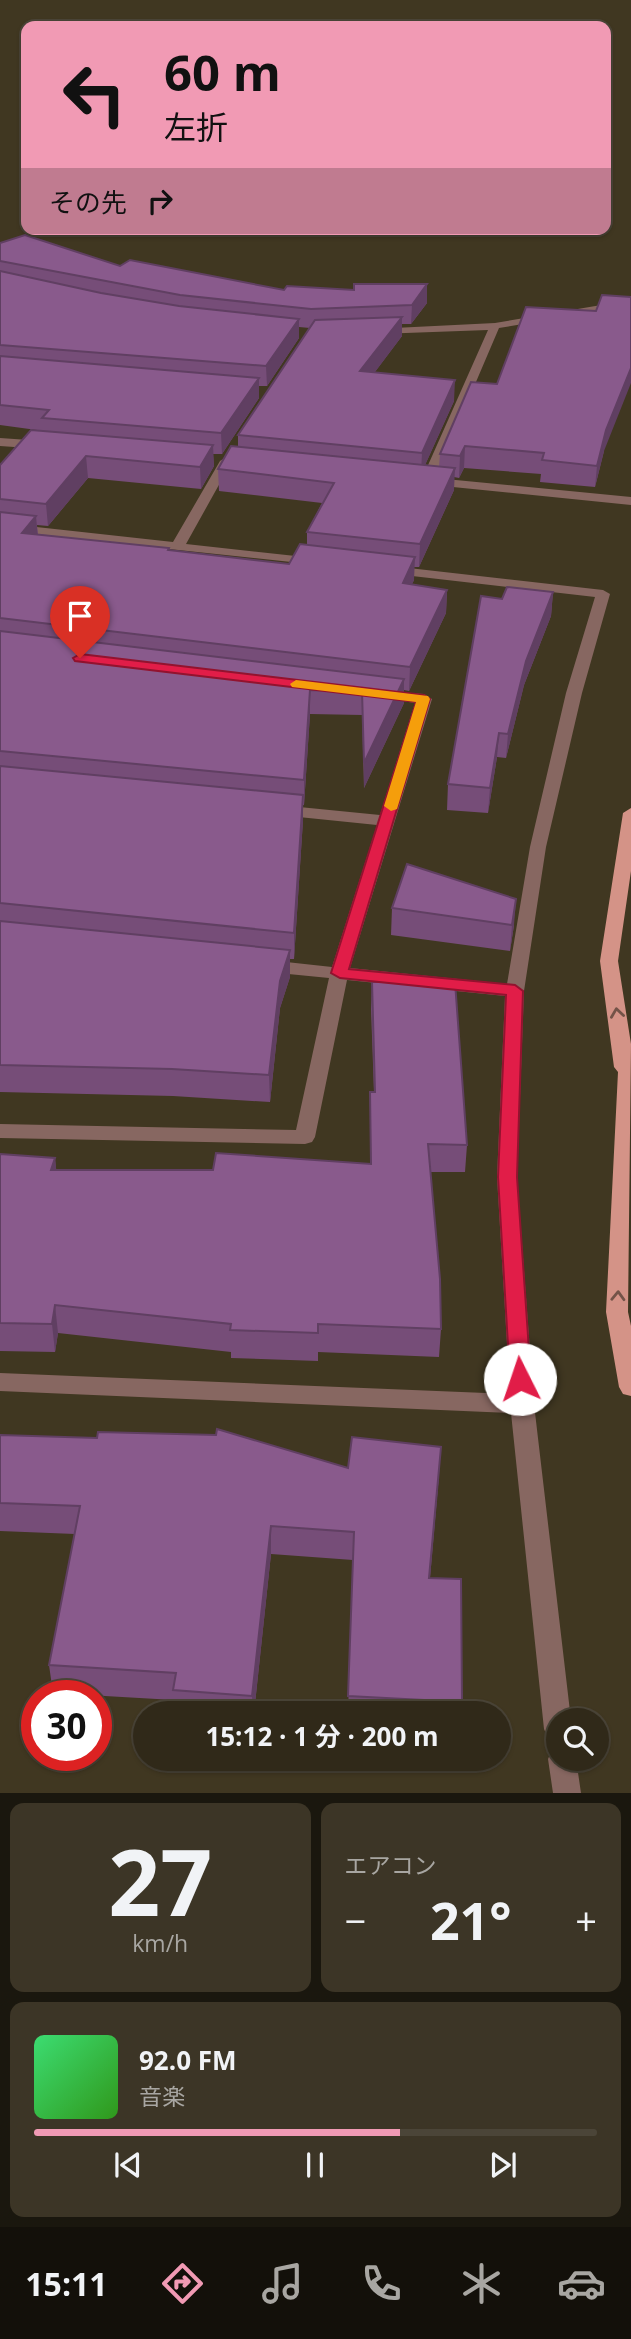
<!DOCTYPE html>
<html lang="ja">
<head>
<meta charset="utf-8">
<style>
	:root { --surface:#302919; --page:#3c3526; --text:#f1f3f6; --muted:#a8a6a2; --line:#4b4538; --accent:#f19ab4 }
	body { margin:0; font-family:"Open Sans","Noto Sans JP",sans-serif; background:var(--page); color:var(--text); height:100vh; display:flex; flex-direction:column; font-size:26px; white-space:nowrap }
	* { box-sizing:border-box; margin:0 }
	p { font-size:23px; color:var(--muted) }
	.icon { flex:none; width:38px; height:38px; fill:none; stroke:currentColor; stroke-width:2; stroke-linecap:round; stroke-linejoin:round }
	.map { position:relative; height:1793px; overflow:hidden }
	.panel { display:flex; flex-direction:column; gap:10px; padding:10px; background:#1a170e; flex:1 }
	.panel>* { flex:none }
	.top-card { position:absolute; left:21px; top:21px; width:590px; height:214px; border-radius:14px; box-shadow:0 2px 5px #0004,0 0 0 2px var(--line); background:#f19ab4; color:#111; overflow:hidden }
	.tools { position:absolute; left:546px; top:1708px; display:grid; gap:14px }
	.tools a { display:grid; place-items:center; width:63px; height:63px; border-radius:50%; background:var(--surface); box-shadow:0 2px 5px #0004,0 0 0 2px var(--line); font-size:35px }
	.speed { position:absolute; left:21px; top:1680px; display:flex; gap:14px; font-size:35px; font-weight:700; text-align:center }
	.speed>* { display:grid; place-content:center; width:91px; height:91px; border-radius:50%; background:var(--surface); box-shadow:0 2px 5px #0004,0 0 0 2px var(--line); line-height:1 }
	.speed .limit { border:10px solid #d22; background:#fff; color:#111 }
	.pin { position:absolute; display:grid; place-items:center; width:60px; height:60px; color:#fff; margin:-72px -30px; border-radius:50% 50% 50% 0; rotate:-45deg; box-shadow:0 0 7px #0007 }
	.pin .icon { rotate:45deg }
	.me { position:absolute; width:77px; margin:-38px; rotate:356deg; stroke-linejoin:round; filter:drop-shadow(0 0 5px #0008) }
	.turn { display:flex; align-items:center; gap:24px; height:147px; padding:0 28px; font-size:32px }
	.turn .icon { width:91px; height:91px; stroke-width:2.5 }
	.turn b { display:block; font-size:49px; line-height:60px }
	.then { display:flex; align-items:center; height:66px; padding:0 28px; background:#0003; gap:14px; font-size:26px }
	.big { font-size:52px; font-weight:700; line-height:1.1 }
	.panel .card { flex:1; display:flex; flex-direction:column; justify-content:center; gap:10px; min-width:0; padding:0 24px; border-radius:14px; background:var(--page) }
	.panel .dial { align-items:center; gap:0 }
	.dial b { font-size:91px; line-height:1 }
	.song { display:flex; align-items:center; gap:21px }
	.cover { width:84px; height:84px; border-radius:10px; background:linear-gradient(135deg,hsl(140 70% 55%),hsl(110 70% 35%)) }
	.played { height:7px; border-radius:4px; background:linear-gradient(90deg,var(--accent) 65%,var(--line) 65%) }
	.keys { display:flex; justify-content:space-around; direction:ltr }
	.heat { display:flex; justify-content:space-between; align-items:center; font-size:38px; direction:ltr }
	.panel .tiles { flex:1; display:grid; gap:10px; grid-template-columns:1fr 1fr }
	.card:last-child { grid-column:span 2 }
	.trip { position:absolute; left:133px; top:1701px; width:378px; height:70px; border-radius:35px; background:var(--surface); box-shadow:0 2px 5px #0004,0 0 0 2px var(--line); font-weight:700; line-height:70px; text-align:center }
	.menu { display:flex; height:112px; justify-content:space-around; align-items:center; background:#13100a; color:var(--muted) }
	.menu .icon { width:49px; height:49px }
	.menu .on { color:var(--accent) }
	.menu b { font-size:32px; color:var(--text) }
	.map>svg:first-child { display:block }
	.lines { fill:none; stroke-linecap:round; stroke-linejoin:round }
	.minor { fill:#876761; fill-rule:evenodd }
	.major { fill:#d49387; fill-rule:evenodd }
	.wall { fill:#764d78; fill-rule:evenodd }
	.shaded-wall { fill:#603f62 }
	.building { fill:#895a8c; stroke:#603f62; stroke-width:2 }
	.oneway { stroke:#735348 }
	.route { fill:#e11d48; stroke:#92132f; stroke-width:2 }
	.slow { fill:#f59e0b }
</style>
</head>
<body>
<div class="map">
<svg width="631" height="1793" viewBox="0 0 631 1793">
	<rect width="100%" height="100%" fill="#403721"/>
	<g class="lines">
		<g class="minor">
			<polygon points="631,300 631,306 499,328 435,478 631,497 631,505 423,484 421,481 488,330 378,334 373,331 374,329 495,323"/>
			<polygon points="0,438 43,441 49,445 43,449 0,446"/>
			<polygon points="226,457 238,462 230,465 186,544 314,558 319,559 319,565 0,531 0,523 173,542 220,461"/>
			<polygon points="391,566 603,590 610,594 582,693 546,847 524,991 517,1177 534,1404 571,1720 558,1720 558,1742 548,1738 544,1729 511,1413 0,1391 0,1373 510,1394 497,1177 505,996 347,980 315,1137 312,1142 305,1144 0,1138 0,1124 296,1130 329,978 268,972 259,966 268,960 332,967 377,825 279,815 271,810 279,805 380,815 415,703 377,697 374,694 377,691 424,694 432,699 350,968 507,984 530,847 566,693 595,597 386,573 384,570"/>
			<polygon points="558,1747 558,1759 576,1759 581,1793 553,1793 548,1759 552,1750"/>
		</g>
		<polygon class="major" points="631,808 631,871 618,961 631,1044 628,1312 631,1326 631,1396 623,1394 619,1387 606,1312 618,1072 614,1067 600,961 623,813"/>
	</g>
	<g class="wall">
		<path d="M0,243l120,23 164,24h70l73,-6v19l-16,21h-9v12l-28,37 80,28 -29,64 14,2 1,-13 31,-72 133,69 -9,36 -55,-5 1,-8 -77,-6 -5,10 -5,-1v13l-35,77h-5v13l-2,4 35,6 -1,23 -37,78 -5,-1v13l-40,85 -2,-73 -52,-1 -6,91h-1v15l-9,139h-4v18l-10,31 -10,94 -97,-6 -173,-4v-627l44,-34 -44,-6zM299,327l11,1 -72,107v12l-20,22 1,22 103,12 -15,29v13l-18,19 -251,-30 -1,-9 11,1 40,-48 113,11 13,-23 -1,-12h9l37,-56v-12h8l32,-48z"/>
		<polygon points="553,592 551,616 524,685 506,758 497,757 488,813 447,810 448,784"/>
		<polygon points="392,908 514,925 510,951 391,935"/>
		<polygon points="372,982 467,1145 465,1172 430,1172 441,1329 439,1357 318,1352 318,1361 231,1358 231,1352 58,1333 55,1352 0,1351 0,1154 55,1158 56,1170 213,1170 370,1164 370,1092 374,1092 371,1009"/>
		<polygon points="0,1435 348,1468 439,1475 430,1578 462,1702 461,1713 348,1713 353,1560 271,1554 254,1713 175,1713 174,1700 53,1693 49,1665 75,1534 0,1531"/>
	</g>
	<g class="shaded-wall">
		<polygon points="427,284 427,303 411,324 412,305"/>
		<polygon points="402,317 402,336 360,392 360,371"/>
		<polygon points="299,319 299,338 267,386 266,366"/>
		<polygon points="631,368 631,383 604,451 595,487 597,466 606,430"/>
		<polygon points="259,378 259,398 222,454 221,433"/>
		<polygon points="455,380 454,401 421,474 422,453"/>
		<polygon points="213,445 214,466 201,489 200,467"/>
		<polygon points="465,446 464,468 459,478 460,456"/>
		<polygon points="86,456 88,478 48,526 46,504"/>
		<polygon points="455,468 454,490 419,567 420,544"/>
		<polygon points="36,516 38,538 22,533"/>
		<polygon points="415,557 414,580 402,606 403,583"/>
		<polygon points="447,590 446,613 409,691 410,667"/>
		<polygon points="553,592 551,616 524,685 506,758 508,734 526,661"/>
		<polygon points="404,679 404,703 364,788 364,763"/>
		<polygon points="310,690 310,714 304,805 304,780"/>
		<polygon points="499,733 497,757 488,813 490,788"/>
		<polygon points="303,795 303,820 294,959 294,933"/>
		<polygon points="516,899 514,925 510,951 512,925"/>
		<polygon points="290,950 290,977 280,1008 270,1102 269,1075 280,981"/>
		<polygon points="55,1158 58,1186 51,1170"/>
		<polygon points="55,1305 58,1333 55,1352 52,1324"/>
		<polygon points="441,1447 439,1475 427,1606 429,1578"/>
		<polygon points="271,1526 271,1554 254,1713 253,1713 252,1696"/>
	</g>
	<g class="building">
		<polygon points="25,235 120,266 130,260 284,290 287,286 354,290 354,284 427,284 412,305 311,309 180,295 0,261 0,243"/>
		<polygon points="0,271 101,293 179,306 299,319 266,366 0,345"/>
		<polygon points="602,295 631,297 631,368 606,430 597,466 542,460 544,453 465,446 460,456 440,454 471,382 497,384 526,307 596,311"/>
		<polygon points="402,317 360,371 455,380 422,453 238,435 315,320"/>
		<polygon points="0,356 259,378 221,433 42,418 49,410 0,405"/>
		<polygon points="31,430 213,445 200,467 86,456 46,504 0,499 0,465"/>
		<polygon points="231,446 455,468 420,544 307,532 334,483 218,469"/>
		<polygon points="0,512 36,516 22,533 169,548 168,550 289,564 300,544 415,557 403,583 447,590 410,667 0,618"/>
		<polygon points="507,587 553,592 526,661 508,734 499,733 490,788 448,784 481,596 502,599"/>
		<polygon points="0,631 404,679 364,763 362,691 310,690 304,780 0,751"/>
		<polygon points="0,766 303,795 294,933 0,903"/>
		<polygon points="407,864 516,899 512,925 392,908"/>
		<polygon points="0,921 290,950 280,981 269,1075 172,1069 0,1065"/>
		<polygon points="372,982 455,982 467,1145 428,1144 440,1279 441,1329 318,1324 318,1333 230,1330 231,1324 55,1305 52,1324 0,1323 0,1154 55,1158 51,1170 213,1170 216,1153 371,1164 370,1092 375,1092"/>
		<polygon points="217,1429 348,1468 352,1437 441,1447 429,1578 461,1579 462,1702 348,1696 354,1532 271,1526 252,1696 173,1690 176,1673 49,1665 80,1506 0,1503 0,1435 97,1438 98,1432 216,1435"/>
	</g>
	<defs><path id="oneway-chevron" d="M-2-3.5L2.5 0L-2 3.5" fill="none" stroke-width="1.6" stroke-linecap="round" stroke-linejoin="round" transform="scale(1.75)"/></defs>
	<g class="oneway">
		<use href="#oneway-chevron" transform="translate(617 1013) rotate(-98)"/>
		<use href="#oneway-chevron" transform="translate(618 1296) rotate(-88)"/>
	</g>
	<polygon class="route" points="80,654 424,695 430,699 349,969 515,985 523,991 517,1177 531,1379 528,1385 520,1388 513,1385 510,1379 498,1177 506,995 340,978 331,973 416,702 75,661 73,658"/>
	<polygon class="slow" points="296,680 428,696 430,699 397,809 391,811 384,806 416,702 292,687 290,684"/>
</svg>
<div class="tools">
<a><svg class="icon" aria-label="search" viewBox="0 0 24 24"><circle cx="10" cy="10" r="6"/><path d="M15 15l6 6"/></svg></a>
</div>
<div class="speed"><div class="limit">30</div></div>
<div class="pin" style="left:80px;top:658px;background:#d93025"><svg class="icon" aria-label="arrive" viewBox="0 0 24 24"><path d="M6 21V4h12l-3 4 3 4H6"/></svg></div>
<svg class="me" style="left:520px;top:1379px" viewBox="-20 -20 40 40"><circle r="19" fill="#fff"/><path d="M0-13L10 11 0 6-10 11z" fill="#e11d48"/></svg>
<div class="trip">15:12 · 1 分 · 200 m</div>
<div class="top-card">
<div class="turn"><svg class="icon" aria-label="left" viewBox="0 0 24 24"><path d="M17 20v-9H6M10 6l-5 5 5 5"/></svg><div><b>60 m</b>左折</div></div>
<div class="then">その先<svg class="icon" aria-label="right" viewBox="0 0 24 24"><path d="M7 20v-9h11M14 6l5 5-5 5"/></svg></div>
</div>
</div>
<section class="panel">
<div class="tiles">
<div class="card dial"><b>27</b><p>km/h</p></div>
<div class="card"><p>エアコン</p>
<div class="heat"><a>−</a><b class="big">21°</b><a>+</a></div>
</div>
<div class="card">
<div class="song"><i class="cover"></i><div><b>92.0 FM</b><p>音楽</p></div></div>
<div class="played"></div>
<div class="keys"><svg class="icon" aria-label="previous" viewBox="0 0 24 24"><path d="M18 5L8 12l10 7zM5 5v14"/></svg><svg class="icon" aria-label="pause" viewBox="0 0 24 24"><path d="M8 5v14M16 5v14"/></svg><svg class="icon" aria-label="next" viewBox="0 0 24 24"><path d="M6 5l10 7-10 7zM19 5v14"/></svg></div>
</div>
</div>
</section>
<nav class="menu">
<b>15:11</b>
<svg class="icon on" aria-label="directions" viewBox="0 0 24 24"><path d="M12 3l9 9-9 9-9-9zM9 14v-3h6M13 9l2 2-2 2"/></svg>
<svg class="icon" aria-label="music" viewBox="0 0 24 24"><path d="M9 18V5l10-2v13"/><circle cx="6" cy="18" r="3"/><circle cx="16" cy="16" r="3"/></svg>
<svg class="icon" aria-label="phone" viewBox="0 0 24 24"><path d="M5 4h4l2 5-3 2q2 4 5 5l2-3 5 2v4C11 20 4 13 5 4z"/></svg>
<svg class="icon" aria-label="climate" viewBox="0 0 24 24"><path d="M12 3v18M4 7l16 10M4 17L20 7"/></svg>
<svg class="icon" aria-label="car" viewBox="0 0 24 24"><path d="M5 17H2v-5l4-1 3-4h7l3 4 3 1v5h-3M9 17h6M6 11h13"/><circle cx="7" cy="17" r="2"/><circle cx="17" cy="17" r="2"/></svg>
</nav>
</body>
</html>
